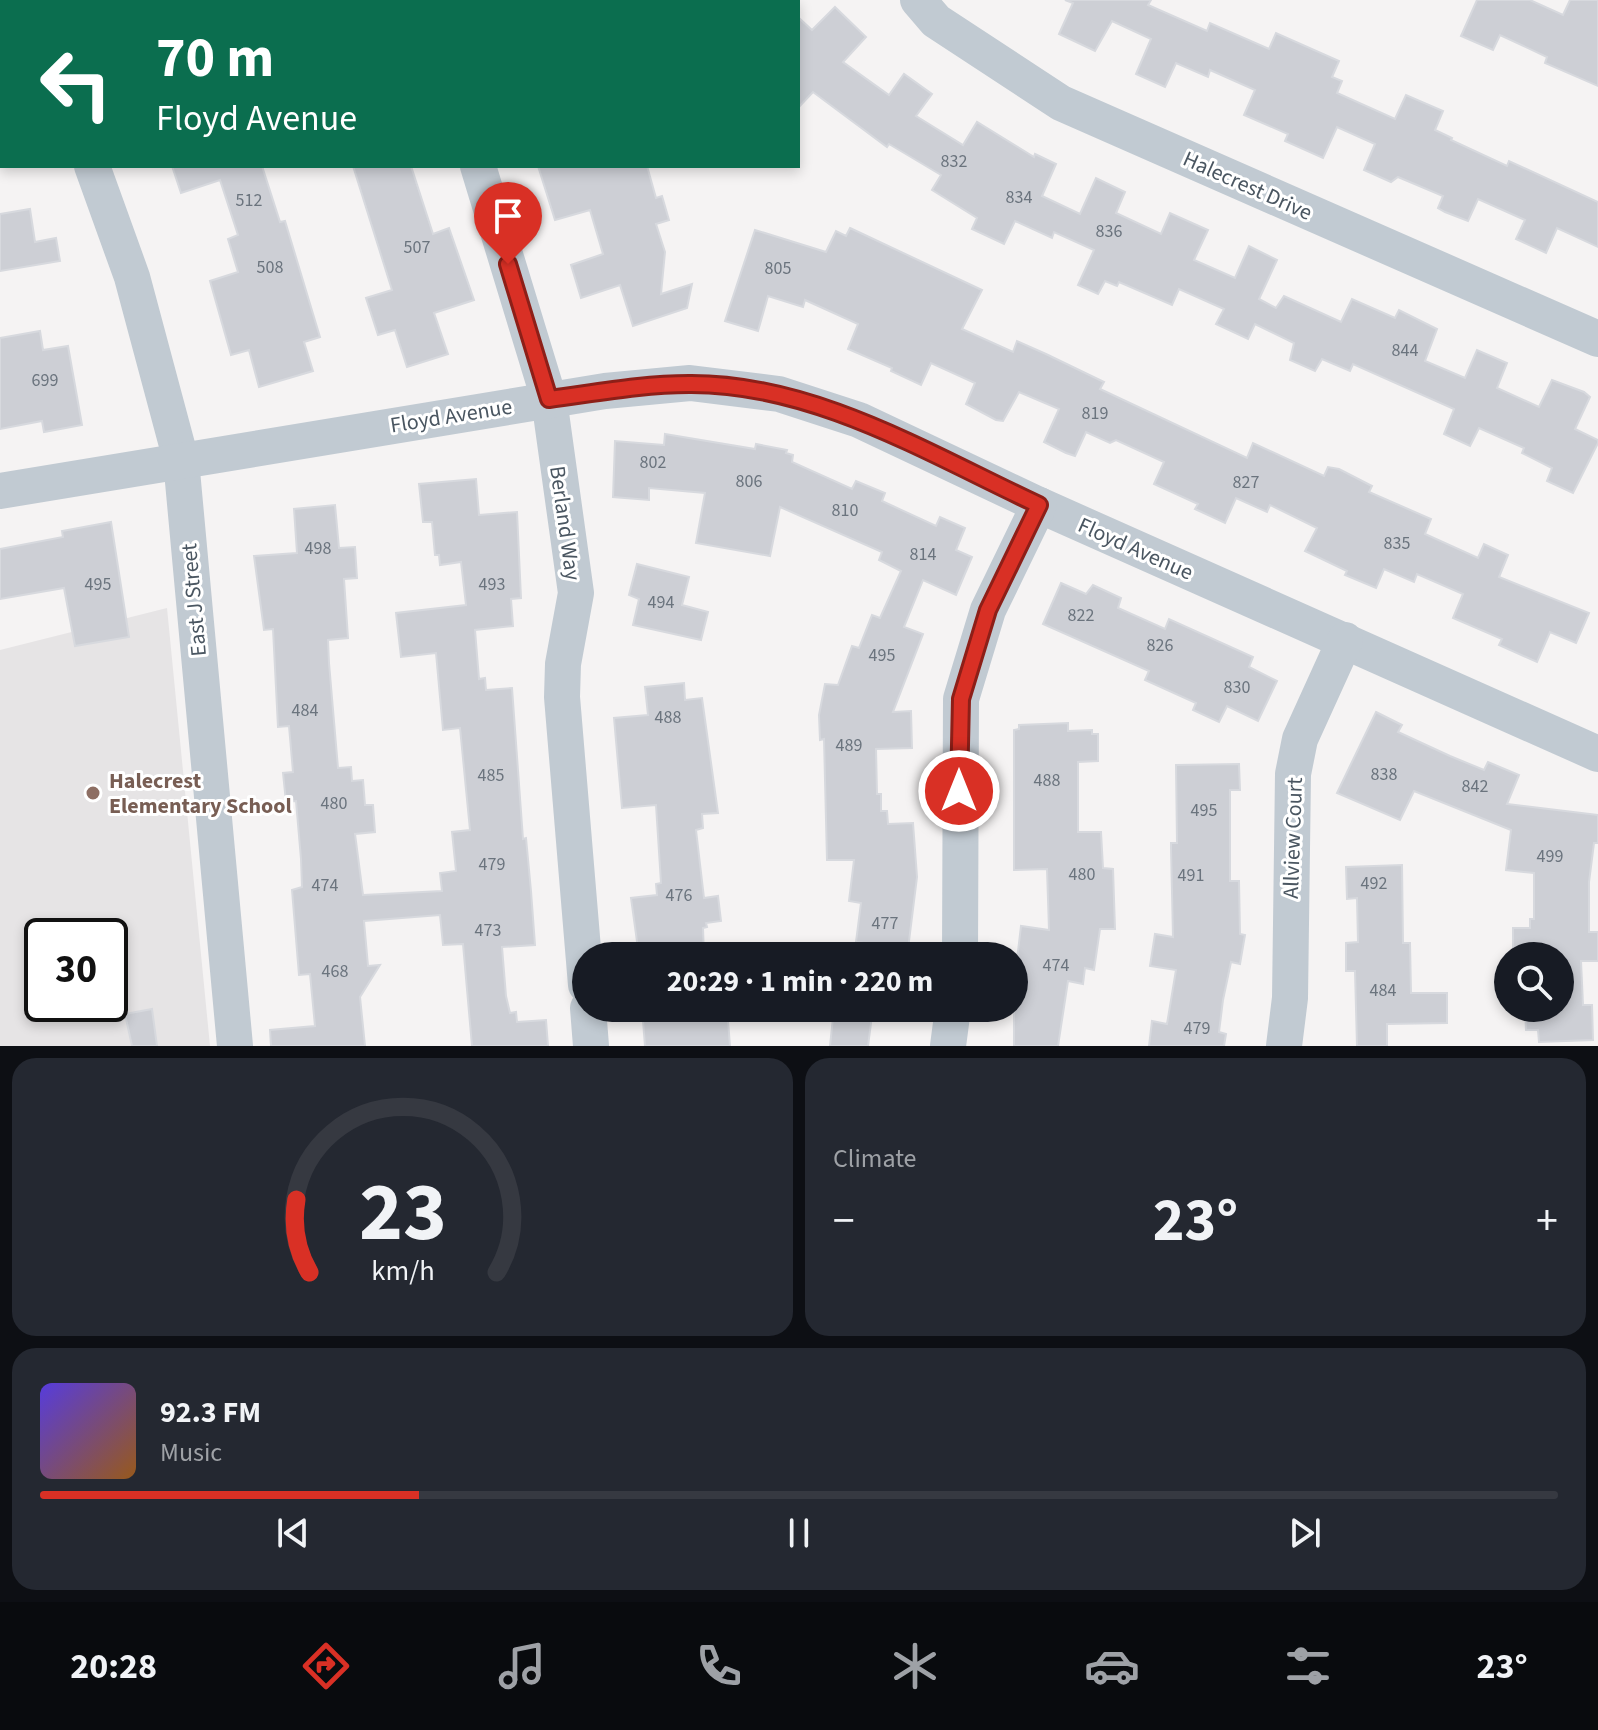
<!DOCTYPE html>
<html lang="en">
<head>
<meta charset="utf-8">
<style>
	:root { --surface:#171b24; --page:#242831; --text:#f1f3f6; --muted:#9ea1a6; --line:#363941; --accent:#d93025 }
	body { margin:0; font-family:"Source Sans 3",sans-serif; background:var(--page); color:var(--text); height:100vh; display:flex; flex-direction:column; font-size:30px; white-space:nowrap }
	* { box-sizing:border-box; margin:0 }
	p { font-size:26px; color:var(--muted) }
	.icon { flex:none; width:44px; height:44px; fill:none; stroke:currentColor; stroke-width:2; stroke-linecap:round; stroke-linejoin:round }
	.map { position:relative; height:1046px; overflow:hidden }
	.details { display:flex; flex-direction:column; gap:12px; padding:12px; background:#0d0f14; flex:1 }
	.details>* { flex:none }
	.guide { position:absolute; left:0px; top:0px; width:800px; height:168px; box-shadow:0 4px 12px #0003; background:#0b6e4f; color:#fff; overflow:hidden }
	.buttons { position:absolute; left:1494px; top:942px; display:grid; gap:16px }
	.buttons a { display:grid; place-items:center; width:80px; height:80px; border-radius:50%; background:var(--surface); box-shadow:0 4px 12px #0003; font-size:40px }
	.speed { position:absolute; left:24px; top:918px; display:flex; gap:16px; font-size:40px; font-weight:700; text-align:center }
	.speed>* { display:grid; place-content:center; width:104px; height:104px; border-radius:50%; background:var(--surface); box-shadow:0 4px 12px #0003; line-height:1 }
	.speed .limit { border:4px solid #111; border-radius:12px; background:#fff; color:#111 }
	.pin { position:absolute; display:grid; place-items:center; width:68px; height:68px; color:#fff; margin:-82px -34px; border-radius:50% 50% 50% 0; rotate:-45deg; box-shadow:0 0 8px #0007 }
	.pin .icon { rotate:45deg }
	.me { position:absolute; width:88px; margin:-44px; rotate:0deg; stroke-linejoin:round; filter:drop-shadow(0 0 6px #0008) }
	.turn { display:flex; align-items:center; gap:28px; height:168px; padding:0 24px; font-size:36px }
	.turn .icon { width:104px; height:104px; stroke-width:2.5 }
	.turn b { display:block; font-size:56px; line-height:68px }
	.big { font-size:60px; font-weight:700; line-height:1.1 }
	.details .widget { flex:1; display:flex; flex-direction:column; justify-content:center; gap:12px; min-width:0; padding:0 28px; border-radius:24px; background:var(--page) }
	.details .dial { align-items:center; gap:0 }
	.dial svg { height:208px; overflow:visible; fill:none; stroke:var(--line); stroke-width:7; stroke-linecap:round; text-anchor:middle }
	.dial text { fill:var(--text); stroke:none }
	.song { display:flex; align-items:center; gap:24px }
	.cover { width:96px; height:96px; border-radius:12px; background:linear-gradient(135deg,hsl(250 70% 55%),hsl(30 70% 35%)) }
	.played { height:8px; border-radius:4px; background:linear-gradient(90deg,var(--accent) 25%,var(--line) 25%) }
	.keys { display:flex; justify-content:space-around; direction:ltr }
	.heat { display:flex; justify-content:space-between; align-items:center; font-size:44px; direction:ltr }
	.details .tiles { flex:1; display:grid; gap:12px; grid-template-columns:1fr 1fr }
	.widget:last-child { grid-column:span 2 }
	.trip { position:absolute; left:572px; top:942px; width:456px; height:80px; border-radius:40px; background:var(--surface); box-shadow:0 4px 12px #0003; font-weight:700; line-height:80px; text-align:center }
	.menu { display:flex; height:128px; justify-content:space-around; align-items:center; background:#090b0e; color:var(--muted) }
	.menu .icon { width:56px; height:56px }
	.menu .active { color:var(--accent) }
	.menu b { font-size:36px; color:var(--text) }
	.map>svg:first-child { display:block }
	.education { fill:#e6e4e5; fill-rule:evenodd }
	.building { fill:#cdcfd5; stroke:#d7d9de; stroke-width:2 }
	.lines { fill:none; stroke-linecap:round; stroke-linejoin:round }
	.minor { stroke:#c1cad2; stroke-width:36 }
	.route-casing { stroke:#8d1f18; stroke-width:20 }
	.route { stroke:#d93025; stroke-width:14 }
	.education-dot { fill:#8d6e63; stroke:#fff; stroke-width:3 }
	.labels { text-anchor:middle; stroke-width:6; stroke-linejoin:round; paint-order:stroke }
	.number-label { font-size:18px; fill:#6b747e }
	.street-label { font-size:22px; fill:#4a5661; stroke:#fff }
	.education-label { font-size:22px; font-weight:bold; fill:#785e54; stroke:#fff; text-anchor:start }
</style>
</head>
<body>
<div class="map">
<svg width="1598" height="1046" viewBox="0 0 1598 1046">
	<rect width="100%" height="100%" fill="#f5f3f3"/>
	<path class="education" d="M167,608l43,438h-210v-396zM42,936h68v68h-68z"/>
	<g class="building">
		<polygon points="1065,0 1151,0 1148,5 1207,31 1210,23 1269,49 1276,33 1339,61 1332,77 1342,81 1337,93 1395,119 1406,95 1443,111 1435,130 1452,138 1451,140 1507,166 1509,161 1598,202 1598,247 1557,228 1546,253 1516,239 1525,220 1478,199 1468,221 1445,212 1438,208 1443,196 1398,177 1391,182 1364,170 1375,144 1337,127 1323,158 1285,141 1288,134 1244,115 1255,90 1210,70 1208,77 1176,63 1165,87 1136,74 1151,39 1112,21 1095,51 1059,34 1073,3"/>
		<polygon points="1477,0 1530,0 1563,15 1570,0 1598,0 1598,86 1545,63 1547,57 1500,35 1493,50 1461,36"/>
		<polygon points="835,7 866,37 843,62 889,95 904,74 932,94 916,116 963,145 977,122 1034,157 1035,154 1056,164 1042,196 1080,214 1096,178 1125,192 1116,213 1161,234 1170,213 1208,230 1194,260 1235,278 1249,246 1277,260 1259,299 1276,308 1284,296 1341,322 1352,299 1395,318 1399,310 1437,329 1425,361 1465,378 1477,350 1507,363 1497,388 1539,407 1552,380 1584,392 1590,397 1575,429 1598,440 1598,443 1573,493 1547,481 1552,468 1522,453 1524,448 1479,428 1470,446 1444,434 1454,409 1353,364 1350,371 1322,359 1315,371 1290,360 1294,343 1255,324 1248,339 1216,324 1224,309 1179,289 1172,305 1119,282 1117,286 1105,281 1098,294 1078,285 1094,250 1054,232 1052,238 1015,221 1004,244 972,229 977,218 932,190 941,175 889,144 887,147 813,92 798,108 798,17 812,30"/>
		<polygon points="172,166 262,166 280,222 285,221 320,337 304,342 313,371 259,387 249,350 231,355 210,281 238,272 228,239 238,235 220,180 181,193"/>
		<polygon points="353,166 411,166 433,234 449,228 474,300 434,313 448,354 407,367 395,330 378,335 366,298 392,290"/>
		<polygon points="538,166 647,166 656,198 662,196 669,220 656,224 665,252 661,294 692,284 687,308 633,326 620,285 581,298 571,265 603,254 590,210 555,220"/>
		<polygon points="30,209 35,242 56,238 60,261 0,271 0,214"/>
		<polygon points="850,228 982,290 962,329 1013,352 1017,341 1046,354 1104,382 1100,389 1247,458 1253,443 1324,476 1328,467 1339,469 1372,486 1369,492 1431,519 1425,534 1478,558 1484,544 1508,555 1499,577 1589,613 1576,643 1550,632 1537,662 1499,645 1502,639 1453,618 1463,594 1417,574 1414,582 1384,569 1376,588 1345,575 1347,571 1305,551 1317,528 1270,505 1267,512 1236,498 1225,523 1195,509 1198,504 1154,484 1164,462 1116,440 1110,443 1086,432 1075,456 1066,453 1044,442 1059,409 1019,392 1003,421 996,420 966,404 975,383 931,363 921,385 891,371 892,368 848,349 858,324 805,300 803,307 768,296 758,331 725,321 755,230 826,252 836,231 846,236"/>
		<polygon points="40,331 43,350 68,346 82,425 44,432 42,421 0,429 0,338"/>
		<polygon points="665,434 755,449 756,444 787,450 786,453 793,455 792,462 852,489 856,481 885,493 882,501 936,526 940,517 965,528 956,550 972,557 956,595 923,580 904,627 923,634 893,712 911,711 912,748 876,749 877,794 881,794 881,811 887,811 888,824 913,823 917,877 908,949 856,942 861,903 849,901 854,860 827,860 824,739 820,740 819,715 825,684 838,685 852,646 859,648 872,615 880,618 901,571 879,560 882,552 780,507 770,556 696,543 705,493 649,488 649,500 613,497 615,441 664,445"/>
		<polygon points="476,479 479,515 517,512 521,598 511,599 513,626 475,630 479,679 485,678 486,690 512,688 523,839 526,838 531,891 535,945 502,947 506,996 510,1013 516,1012 517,1022 546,1020 548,1046 472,1046 463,944 443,945 440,915 364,921 368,966 380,965 360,997 365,1046 271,1046 270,1030 315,1026 310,974 299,975 292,890 302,887 301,859 296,801 286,802 283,773 293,772 289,726 278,727 273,629 264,630 254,556 297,553 294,509 335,505 339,548 355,547 357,578 344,579 348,638 328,640 329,663 338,768 351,767 352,781 363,780 365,805 373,805 375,832 355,834 363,895 442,891 440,873 456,871 452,832 470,830 460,728 443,730 436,653 401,657 396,613 466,605 461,562 440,565 439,555 435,555 432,522 423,522 419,484"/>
		<polygon points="111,522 129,637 75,646 64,588 0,599 0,549 63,537 62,531"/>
		<polygon points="637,564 689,577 682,605 708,612 701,640 633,625 639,599 629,595"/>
		<polygon points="1061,583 1086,594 1093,585 1121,598 1118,608 1165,629 1169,619 1253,657 1249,667 1277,681 1258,721 1227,706 1219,722 1193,710 1196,703 1145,680 1149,671 1043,624"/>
		<polygon points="684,683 685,700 702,698 718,813 702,814 703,828 696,830 704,898 718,896 721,921 706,923 707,927 703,928 704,956 639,956 631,898 657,895 656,884 661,883 656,805 622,808 614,718 648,715 645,687"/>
		<polygon points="1376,712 1402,725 1398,732 1450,756 1484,770 1488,762 1519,775 1507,804 1598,815 1598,843 1594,843 1589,882 1589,932 1598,932 1598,961 1581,961 1583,1005 1592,1005 1593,1040 1539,1042 1538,1030 1526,1030 1525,1008 1560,1008 1560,956 1513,956 1513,928 1530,928 1530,919 1534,919 1534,873 1506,870 1511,830 1414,791 1400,820 1337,793"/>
		<polygon points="1068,723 1068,731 1092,730 1092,734 1098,734 1098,761 1078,762 1078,832 1101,832 1103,868 1113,869 1115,929 1100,929 1094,970 1085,968 1083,984 1068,981 1058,1046 1014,1046 1014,985 1021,926 1049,930 1047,869 1014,870 1014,730 1019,729 1019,725"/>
		<polygon points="1239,764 1240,790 1230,790 1230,881 1239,881 1240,934 1245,935 1240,964 1231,962 1223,1000 1219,1032 1226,1034 1224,1046 1149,1046 1152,1021 1167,1024 1176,970 1150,966 1155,934 1173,937 1171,848 1171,843 1177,843 1176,765"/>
		<polygon points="1402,865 1403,943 1410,943 1411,993 1447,993 1447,1023 1387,1024 1387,1046 1357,1046 1355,971 1346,971 1346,943 1358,942 1357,898 1347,899 1346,867"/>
		<polygon points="642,1008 727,1008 730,1046 645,1046"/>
		<polygon points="834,1008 873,1008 868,1046 830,1046"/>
		<polygon points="152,1009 157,1046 132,1046 125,1014"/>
	</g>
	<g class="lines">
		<g class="minor">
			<polyline points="34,0 35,2"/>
			<polyline points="427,0 427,2"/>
			<polyline points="918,0 936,21 1061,103 1598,339"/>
			<polyline points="0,131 2,131"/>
			<polyline points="92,166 132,277 181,460 235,1046"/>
			<polyline points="478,166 549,399 576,593 563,664 562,697 586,985"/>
			<polyline points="0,491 605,391 690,383 779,394 859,420 1039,505 1598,754"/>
			<polyline points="960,956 961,699 988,610 1039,505"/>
			<polyline points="588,1008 591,1046"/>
			<polyline points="948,1046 953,1008"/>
			<polyline points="1284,1046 1290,998 1293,774 1300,739 1345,640"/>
		</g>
	</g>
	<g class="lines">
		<g class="route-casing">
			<path id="route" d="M508,264l41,135c46,-6 94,-15 140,-15 125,-1 240,70 350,121l-51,105 -27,89 -2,92"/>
		</g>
		<use href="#route" class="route"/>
	</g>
	<circle class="education-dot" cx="93" cy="793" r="8"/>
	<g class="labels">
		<g class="number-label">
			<text x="954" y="167">832</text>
			<text x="1019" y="203">834</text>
			<text x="249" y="206">512</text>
			<text x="1109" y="237">836</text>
			<text x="417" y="253">507</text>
			<text x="270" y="273">508</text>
			<text x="778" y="274">805</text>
			<text x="1405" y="356">844</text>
			<text x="45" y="386">699</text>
			<text x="1095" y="419">819</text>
			<text x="653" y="468">802</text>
			<text x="749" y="487">806</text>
			<text x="1246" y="488">827</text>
			<text x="845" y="516">810</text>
			<text x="1397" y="549">835</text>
			<text x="318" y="554">498</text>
			<text x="923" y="560">814</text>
			<text x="98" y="590">495</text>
			<text x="492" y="590">493</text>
			<text x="661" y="608">494</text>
			<text x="1081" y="621">822</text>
			<text x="1160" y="651">826</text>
			<text x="882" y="661">495</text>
			<text x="1237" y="693">830</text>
			<text x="305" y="716">484</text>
			<text x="668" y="723">488</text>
			<text x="849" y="751">489</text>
			<text x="1384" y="780">838</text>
			<text x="491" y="781">485</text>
			<text x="1047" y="786">488</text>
			<text x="1475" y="792">842</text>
			<text x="334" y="809">480</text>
			<text x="1204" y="816">495</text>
			<text x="1550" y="862">499</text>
			<text x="492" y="870">479</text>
			<text x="1082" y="880">480</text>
			<text x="1191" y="881">491</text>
			<text x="1374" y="889">492</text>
			<text x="325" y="891">474</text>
			<text x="679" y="901">476</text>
			<text x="885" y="929">477</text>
			<text x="488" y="936">473</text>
			<text x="1056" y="971">474</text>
			<text x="335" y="977">468</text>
			<text x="1383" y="996">484</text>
			<text x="1197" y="1034">479</text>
		</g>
		<g class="street-label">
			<text transform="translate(1248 185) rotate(24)" y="8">Halecrest Drive</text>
			<text transform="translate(451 415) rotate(-9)" y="8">Floyd Avenue</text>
			<text transform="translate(566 523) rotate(82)" y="8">Berland Way</text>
			<text transform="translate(1136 548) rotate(24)" y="8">Floyd Avenue</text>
			<text transform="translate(193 600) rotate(-95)" y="8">East J Street</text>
			<text transform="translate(1292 838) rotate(-88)" y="8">Allview Court</text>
		</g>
		<g class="education-label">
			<text x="109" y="788">Halecrest<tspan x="109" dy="25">Elementary School</tspan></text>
		</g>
	</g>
</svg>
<div class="buttons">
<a><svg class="icon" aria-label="search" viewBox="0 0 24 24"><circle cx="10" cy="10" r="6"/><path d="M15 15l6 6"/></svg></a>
</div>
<div class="speed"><div class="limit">30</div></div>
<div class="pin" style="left:508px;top:264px;background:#d93025"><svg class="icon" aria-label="arrive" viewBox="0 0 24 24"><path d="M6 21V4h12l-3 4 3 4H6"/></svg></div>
<svg class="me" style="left:959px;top:791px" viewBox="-20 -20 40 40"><circle r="17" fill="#d93025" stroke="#fff" stroke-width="3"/><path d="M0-11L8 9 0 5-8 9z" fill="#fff"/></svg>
<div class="trip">20:29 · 1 min · 220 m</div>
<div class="guide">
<div class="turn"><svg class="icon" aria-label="left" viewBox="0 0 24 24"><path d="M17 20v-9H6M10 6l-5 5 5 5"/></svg><div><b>70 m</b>Floyd Avenue</div></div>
</div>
</div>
<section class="details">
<div class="tiles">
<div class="widget dial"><svg viewBox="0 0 100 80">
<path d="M14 69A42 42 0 1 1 86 69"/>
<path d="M14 69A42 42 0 0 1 9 41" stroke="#d93025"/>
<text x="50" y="56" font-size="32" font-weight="700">23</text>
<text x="50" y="72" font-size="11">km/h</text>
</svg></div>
<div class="widget"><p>Climate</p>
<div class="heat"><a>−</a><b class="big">23°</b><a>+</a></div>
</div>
<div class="widget">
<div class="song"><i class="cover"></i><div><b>92.3 FM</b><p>Music</p></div></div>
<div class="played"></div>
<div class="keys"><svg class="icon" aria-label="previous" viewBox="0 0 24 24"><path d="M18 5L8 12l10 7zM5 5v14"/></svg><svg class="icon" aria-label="pause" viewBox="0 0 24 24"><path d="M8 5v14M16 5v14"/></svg><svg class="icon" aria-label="next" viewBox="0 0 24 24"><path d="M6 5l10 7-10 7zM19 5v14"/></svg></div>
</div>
</div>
</section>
<nav class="menu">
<b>20:28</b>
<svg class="icon active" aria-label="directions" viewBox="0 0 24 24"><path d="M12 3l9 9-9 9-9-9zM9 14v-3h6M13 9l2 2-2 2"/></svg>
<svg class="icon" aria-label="music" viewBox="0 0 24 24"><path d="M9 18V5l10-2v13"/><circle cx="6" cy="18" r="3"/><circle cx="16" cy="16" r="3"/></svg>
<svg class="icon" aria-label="phone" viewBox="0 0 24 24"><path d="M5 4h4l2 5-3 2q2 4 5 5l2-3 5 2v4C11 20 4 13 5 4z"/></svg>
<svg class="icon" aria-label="climate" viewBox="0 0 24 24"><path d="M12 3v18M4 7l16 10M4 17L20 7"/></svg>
<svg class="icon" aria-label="car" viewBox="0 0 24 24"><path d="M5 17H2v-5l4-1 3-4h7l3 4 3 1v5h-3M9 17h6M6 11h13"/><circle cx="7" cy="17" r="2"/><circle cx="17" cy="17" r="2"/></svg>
<svg class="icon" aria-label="filters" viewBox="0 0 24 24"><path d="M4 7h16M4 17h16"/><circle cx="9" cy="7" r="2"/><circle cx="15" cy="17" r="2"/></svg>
<b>23°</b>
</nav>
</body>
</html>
